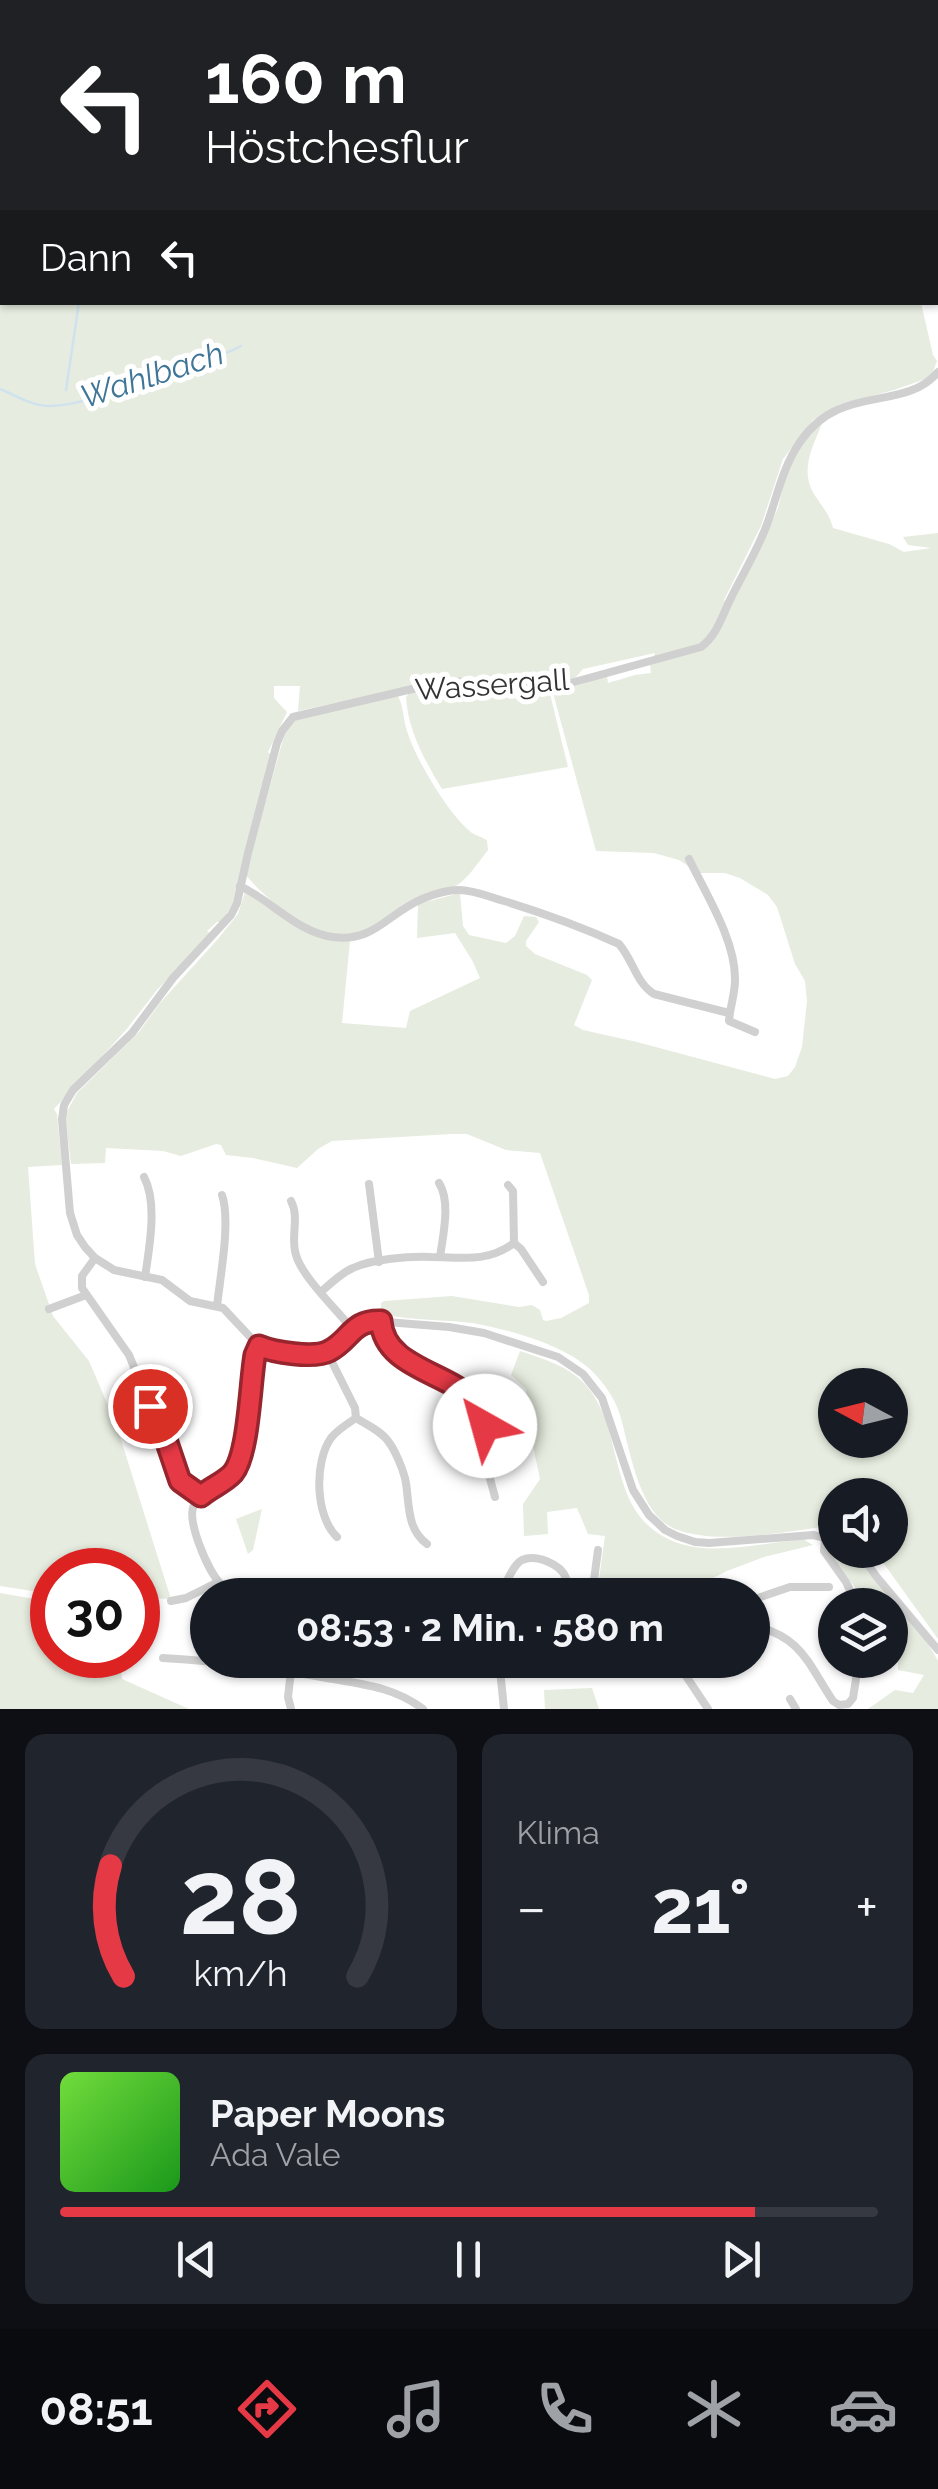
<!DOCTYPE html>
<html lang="de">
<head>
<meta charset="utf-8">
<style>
	:root { --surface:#171b24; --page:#20242c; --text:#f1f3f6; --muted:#9ea1a6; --line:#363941; --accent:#e63946 }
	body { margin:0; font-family:Raleway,sans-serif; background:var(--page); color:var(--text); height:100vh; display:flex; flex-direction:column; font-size:38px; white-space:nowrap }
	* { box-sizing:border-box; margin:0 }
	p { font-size:32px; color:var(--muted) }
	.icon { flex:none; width:55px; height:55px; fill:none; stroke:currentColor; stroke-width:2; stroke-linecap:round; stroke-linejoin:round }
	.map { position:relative; height:1709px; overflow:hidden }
	.panel { display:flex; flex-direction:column; gap:25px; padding:25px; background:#0d0f14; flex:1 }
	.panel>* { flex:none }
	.banner { position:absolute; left:0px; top:0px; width:940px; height:305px; box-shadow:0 2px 8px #0004; background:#202124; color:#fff; overflow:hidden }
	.needle { width:65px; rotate:277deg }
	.buttons { position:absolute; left:818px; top:1368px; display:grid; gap:20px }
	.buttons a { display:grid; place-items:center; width:90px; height:90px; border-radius:50%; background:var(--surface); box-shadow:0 2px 8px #0004; font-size:50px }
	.speed { position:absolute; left:30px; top:1548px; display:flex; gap:20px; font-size:50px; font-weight:700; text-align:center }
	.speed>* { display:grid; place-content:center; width:130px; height:130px; border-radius:50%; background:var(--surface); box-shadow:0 2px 8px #0004; line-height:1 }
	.speed .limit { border:15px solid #d22; background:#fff; color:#111 }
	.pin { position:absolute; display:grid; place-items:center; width:85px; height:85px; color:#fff; margin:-42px; border:5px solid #fff; border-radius:50%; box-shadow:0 2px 10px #0007 }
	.me { position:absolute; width:110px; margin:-55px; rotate:322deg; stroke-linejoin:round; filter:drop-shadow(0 0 8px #0008) }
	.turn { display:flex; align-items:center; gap:35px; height:210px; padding:0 40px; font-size:45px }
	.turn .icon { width:130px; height:130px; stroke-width:2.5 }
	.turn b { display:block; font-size:70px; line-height:85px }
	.then { display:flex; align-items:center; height:95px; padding:0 40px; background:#0003; gap:20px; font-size:38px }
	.big { font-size:75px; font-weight:700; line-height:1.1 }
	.panel .widget { flex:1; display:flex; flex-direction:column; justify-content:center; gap:15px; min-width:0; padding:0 35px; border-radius:20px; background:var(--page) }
	.panel .dial { align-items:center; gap:0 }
	.dial svg { height:260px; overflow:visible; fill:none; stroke:var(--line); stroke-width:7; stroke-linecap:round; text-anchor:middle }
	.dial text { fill:var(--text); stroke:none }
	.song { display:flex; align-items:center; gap:30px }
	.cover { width:120px; height:120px; border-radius:15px; background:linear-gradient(135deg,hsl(100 70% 55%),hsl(120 70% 35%)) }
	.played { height:10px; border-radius:5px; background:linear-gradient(90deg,var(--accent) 85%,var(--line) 85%) }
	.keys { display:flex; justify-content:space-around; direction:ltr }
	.heat { display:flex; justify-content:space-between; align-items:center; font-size:55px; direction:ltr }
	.panel .tiles { flex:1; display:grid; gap:25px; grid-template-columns:1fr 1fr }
	.widget:last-child { grid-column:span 2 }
	.trip { position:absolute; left:190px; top:1578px; width:580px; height:100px; border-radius:50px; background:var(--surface); box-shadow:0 2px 8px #0004; font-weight:700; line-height:100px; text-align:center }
	.dock { display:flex; height:160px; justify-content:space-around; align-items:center; background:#090b0e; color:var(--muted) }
	.dock .icon { width:70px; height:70px }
	.dock .current { color:var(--accent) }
	.dock b { font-size:45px; color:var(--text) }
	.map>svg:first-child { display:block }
	.green { fill:#e6ecdf; fill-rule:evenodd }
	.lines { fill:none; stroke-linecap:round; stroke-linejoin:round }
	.stream { stroke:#cfe2ee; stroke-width:2.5 }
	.minor { stroke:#d0d0d0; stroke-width:8 }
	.tertiary { stroke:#d0d0d0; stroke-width:9 }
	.route-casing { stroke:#96252e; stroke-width:25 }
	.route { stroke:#e63946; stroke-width:18 }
	.labels { text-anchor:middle; stroke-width:10; stroke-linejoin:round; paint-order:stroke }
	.street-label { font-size:30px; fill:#333; stroke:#fff }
	.water-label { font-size:32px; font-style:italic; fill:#3f7597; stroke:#fff }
</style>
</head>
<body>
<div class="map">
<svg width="938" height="1709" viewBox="0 0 938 1709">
	<rect width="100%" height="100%" fill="#fff"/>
	<g class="green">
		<path d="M0,0h75v2h-73v300l919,1 12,52 4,6 -6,16 -37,13 -54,14 -27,16 -30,39 -22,67 -37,74 6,6 48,-98 7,-30 14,-30 18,-23 5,-1c-11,26 -24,50 -4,76 8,12 11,14 15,28l56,16 15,8 27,-4 -23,-3 -5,-8 35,-4v1106l-64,-89h16v-55h-55v30c-45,6 -117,21 -160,4 -37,-15 -45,-81 -55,-114 -5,-17 -17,-33 -29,-45 -29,-26 -75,-38 -113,-46 -18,-4 -82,-4 -91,-10 -3,-1 -4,-3 -6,-5v-6l3,-2 68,-5 67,11 13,-2 8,5 3,10 3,1 15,-3 28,-15v-8l-49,-142 -34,-3 -39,-16h-16l-119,7 -14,8 -21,19 -44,-10 -27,-3 -5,-10 -5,-1 -35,12 -18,-5 -57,-3 -1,15 -34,1 -6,-49 12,-22 62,-61 21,-29 57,-63 21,-26 7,-22c34,23 62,47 105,49l-8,82 64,5 4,-17 70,-33 -8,-18 -17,-27 -38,5 1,-34 42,-11 3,33 6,9 37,8 9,-7 9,-20 12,1 3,5 -13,19v5l9,8 52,21 5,5 -18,45 9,5 54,12 138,37 13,-3 7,-9 7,-20 5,-46 -2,-20 -10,-17 -18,-57 -9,-12 -28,-17 -15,-5h-26l-20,-13 -25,-7 -58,-2 -43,-158 54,-17 1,7 27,-8 16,-2 -1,-9 5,-11 -72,16 -9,10 -10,3 -31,1 -83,-5 -152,33 2,-25h-26v12l13,14 -19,40 3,3 -38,147 -11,20h-5l-10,9 4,3 -54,56 -31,40 -72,79 3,5 5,51 -34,2 7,97 18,52 36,45 27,63 55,175 -33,-1v-28h-86v24l-52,-8zM835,1385h55v55h-55z"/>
		<polygon points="178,0 372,0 373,2 179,2"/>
		<polygon points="701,0 938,0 938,131 938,2 703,2"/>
		<path d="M473,683l76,7 19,77 -126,22c-17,-28 -34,-58 -36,-92l4,-5 41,-8z"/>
		<path d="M398,696c6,11 5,25 10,38 9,27 41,81 64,99 2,1 13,6 15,7l1,10c-9,11 -23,34 -37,38 -15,5 -29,5 -44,14 -15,8 -27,25 -44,31 -41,15 -94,-30 -118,-59l41,-145 11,-11z"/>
		<path d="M520,1351c20,7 39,12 56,25 56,44 22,142 105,168 34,11 86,-1 122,-5l10,6 -49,12 -37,14 -47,24h-70l-13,-2 8,-57 -17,-2 -11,-26 -30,4 1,22 -24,2 -1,-32 17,-25 -10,-47 -4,-43 -15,-14z"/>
		<polygon points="262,1509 253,1550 248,1554 236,1519"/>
		<path d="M835,1536v14h18c27,38 64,70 85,111v48h-70l27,-19 18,3 11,-18 -26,-5c1,-23 -8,-42 -8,-65h-14l-11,-13 -9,-3 -29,-40 1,-8z"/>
		<polygon points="0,1593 52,1602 52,1655 119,1655 122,1679 189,1709 0,1709"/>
		<polygon points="592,1688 599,1709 545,1709 544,1690"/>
	</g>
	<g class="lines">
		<g class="stream">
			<path d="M0,389c17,7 34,18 52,17 37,-2 73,-20 107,-31 29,-9 55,-15 82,-29"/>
			<polyline points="66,390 79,302"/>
		</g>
		<g class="minor">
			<path d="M689,859c17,35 47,82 46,121 0,14 -5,27 -6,41l26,11"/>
			<path d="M240,886c32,15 57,46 93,51 41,6 55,-24 89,-38 12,-5 25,-9 37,-9 15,0 31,7 45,11 39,12 78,26 115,43 14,16 17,39 35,50l75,19"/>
			<path d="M144,1177c14,26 5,72 1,100"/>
			<path d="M439,1183c12,19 4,52 1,74"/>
			<polyline points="369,1184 379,1262"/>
			<polyline points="508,1185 513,1191 514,1243 521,1249 543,1282"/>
			<path d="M291,1201c9,17 -1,36 5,54 6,22 42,56 57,75"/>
			<polyline points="95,1258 82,1276 82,1288 129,1355 153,1414 160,1422 180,1481 201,1496"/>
			<path d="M321,1292c10,-9 20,-19 32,-24 19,-9 56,-12 78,-11 31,0 56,6 83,-14"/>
			<path d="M217,1306c3,-28 14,-86 5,-111"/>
			<polyline points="49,1309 86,1295"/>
			<path d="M381,1321c2,50 75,50 96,84 10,16 6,30 7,46 2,15 7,31 11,46"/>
			<path d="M327,1352l28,56 1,10c10,6 25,13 32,23 7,9 14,26 17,37 5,22 0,50 22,66"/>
			<polyline points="119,1427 153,1414"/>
			<path d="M337,1537c-22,-21 -23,-75 -6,-99 6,-8 16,-14 25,-20"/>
			<path d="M825,1538l-12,-3 -104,8 -14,-1 -18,-6 -12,-6 -16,-15 -16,-25 -31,-92 -19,-24 -25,-17 -74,-24 -35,-6 -75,-6 -16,5 -24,22 -11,6 -9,1 -46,-6 -14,-8 -31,-33 -33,-7 -28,-21 -48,-10 -19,-12 -10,-11 -8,-12 -7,-22 -8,-94 2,-14 9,-15 59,-57 41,-55 58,-63 6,-12 11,-50 29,-110 5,-12 11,-14 149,-35 41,-1 52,5 32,-2 134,-37c15,-11 20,-28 28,-45 12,-25 27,-49 37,-75 11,-29 16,-59 34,-85 41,-60 103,-29 138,-70"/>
			<polyline points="825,1538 824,1551 846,1582 857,1605"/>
			<polyline points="858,1550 876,1576 938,1650"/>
			<path d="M240,1595c-8,-3 -15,-6 -20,-12 -12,-12 -34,-63 -26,-78 11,-20 36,-21 44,-42 11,-27 11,-78 17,-108l4,-9"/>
			<path d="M499,1595c7,-9 13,-30 23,-35 14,-6 39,4 44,18 3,6 1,11 0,17"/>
			<polyline points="592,1595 598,1550"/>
			<polyline points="752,1600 790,1587 829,1587"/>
			<polyline points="171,1601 186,1598 218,1582"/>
			<path d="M752,1625c50,12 55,37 81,76l6,4 9,-1 5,-6 6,-38"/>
			<path d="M163,1658c55,3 109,10 164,20 35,6 67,9 96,31"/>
			<polyline points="499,1660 504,1709"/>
			<polyline points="667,1660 684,1673 708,1709"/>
			<polyline points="291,1671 288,1697 291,1709"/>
			<polyline points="342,1680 346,1660"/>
			<polyline points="790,1699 796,1709"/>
		</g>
		<g class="tertiary">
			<polyline points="684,0 687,2"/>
			<polyline points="938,149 938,150"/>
		</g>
	</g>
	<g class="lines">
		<g class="route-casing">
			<path id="route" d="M150,1406l3,8 7,8 20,59 21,15c10,-9 23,-13 32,-23 16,-20 17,-90 22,-118l4,-9c14,6 55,13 70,5 22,-11 22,-31 52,-30 3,48 70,51 95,82 4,6 6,16 9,23"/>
		</g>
		<use href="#route" class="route"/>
	</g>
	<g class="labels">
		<g class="street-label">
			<text transform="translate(492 685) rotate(-4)" y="10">Wassergall</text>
		</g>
		<g class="water-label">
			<text transform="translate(152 375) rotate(-18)" y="11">Wahlbach</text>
		</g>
	</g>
</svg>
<div class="buttons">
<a><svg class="needle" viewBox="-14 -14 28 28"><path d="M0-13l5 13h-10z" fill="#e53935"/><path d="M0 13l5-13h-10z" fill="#9ea1a6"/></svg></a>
<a><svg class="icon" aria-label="sound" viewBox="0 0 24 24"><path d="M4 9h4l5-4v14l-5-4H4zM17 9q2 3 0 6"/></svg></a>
<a><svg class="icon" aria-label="layers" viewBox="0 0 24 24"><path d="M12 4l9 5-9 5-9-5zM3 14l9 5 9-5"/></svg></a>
</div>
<div class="speed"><div class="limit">30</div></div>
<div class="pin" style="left:150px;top:1406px;background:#d93025"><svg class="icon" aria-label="arrive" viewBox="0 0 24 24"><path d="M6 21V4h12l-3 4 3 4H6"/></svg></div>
<svg class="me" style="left:485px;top:1426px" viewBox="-20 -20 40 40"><circle r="19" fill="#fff"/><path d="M0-13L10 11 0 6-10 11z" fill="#e63946"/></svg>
<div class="trip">08:53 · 2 Min. · 580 m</div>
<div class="banner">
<div class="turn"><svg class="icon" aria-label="left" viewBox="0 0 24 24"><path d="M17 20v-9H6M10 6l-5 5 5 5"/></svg><div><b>160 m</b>Höstchesflur</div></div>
<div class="then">Dann<svg class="icon" aria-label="left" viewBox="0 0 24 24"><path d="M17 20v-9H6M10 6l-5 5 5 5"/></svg></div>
</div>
</div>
<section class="panel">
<div class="tiles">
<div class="widget dial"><svg viewBox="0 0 100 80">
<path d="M14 69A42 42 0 1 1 86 69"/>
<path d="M14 69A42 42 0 0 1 10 35" stroke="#e63946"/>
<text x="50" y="56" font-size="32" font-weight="700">28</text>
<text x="50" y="72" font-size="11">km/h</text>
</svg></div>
<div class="widget"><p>Klima</p>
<div class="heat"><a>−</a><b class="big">21°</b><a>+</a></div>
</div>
<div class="widget">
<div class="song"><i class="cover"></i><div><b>Paper Moons</b><p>Ada Vale</p></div></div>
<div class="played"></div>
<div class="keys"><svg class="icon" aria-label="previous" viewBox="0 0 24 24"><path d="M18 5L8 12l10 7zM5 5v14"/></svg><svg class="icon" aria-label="pause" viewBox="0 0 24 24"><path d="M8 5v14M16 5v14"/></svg><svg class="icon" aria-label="next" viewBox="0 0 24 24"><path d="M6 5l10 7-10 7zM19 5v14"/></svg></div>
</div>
</div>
</section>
<nav class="dock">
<b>08:51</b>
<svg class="icon current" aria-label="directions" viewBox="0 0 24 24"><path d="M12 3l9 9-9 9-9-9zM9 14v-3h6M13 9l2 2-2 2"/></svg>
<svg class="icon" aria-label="music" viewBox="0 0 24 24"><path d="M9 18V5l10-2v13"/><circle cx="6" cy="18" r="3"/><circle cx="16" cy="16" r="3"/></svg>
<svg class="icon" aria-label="phone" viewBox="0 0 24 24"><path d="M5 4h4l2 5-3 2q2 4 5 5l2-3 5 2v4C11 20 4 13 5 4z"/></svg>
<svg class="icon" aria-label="climate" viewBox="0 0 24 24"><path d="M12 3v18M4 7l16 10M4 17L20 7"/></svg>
<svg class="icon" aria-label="car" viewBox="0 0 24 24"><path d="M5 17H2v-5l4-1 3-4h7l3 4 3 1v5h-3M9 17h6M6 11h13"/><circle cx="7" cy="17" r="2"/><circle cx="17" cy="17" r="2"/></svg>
</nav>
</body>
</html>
